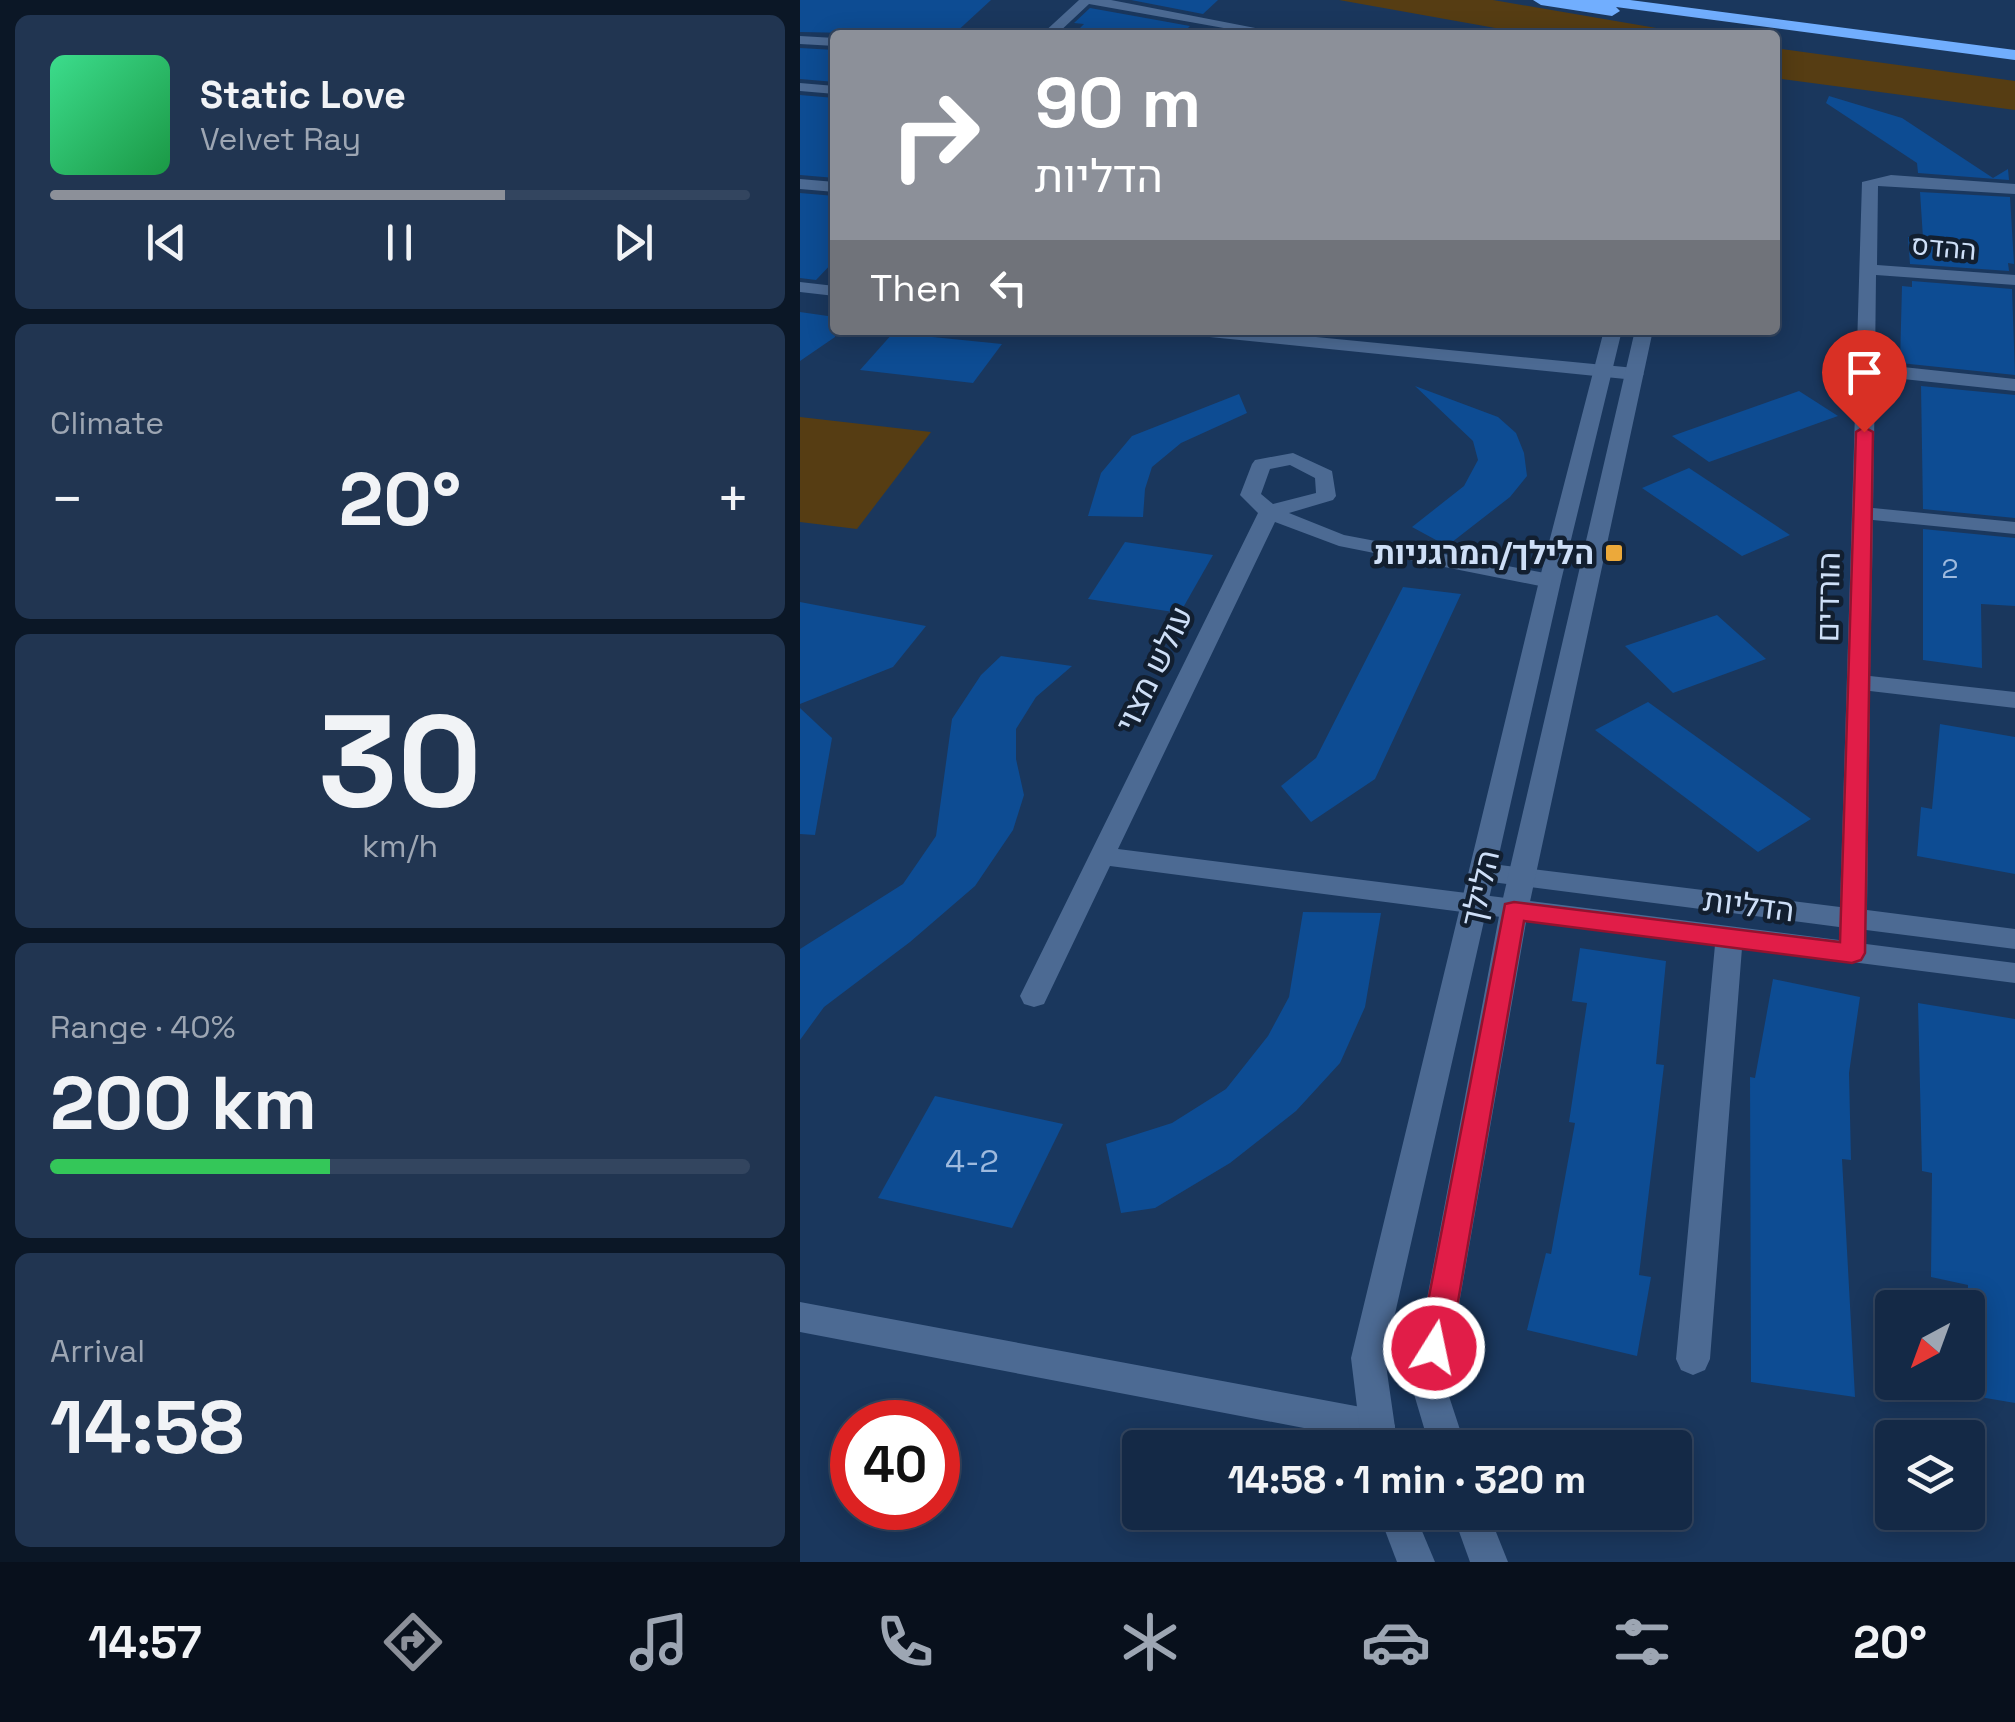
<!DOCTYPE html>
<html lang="en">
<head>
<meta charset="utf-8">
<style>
	:root { --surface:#142946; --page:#213551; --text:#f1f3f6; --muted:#9da6b3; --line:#33455f; --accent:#8c9099 }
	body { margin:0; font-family:"Space Grotesk",Heebo,sans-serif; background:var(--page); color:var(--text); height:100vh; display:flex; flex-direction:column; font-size:38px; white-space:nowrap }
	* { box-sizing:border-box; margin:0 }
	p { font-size:32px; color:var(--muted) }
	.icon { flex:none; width:55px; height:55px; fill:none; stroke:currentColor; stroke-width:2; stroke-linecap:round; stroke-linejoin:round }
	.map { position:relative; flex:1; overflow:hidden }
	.sheet { display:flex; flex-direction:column; gap:15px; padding:15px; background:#0b1726; width:800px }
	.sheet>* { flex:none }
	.guide { position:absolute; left:30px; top:30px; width:950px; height:305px; border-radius:10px; box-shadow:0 5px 25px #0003,0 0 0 2px var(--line); background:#8c9099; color:#fff; overflow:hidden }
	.needle { width:65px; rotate:221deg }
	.tools { position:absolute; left:1075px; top:1290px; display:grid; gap:20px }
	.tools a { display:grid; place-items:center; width:110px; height:110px; border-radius:10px; background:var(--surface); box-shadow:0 5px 25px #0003,0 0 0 2px var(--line); font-size:50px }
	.speed { position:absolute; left:30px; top:1400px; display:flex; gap:20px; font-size:50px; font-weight:700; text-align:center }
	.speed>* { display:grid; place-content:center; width:130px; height:130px; border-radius:50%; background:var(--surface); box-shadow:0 5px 25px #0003,0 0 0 2px var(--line); line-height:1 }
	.speed .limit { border:15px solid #d22; background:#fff; color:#111 }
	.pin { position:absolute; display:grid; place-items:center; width:85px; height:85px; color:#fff; margin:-102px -42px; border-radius:50% 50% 50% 0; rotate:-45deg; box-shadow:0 0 10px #0007 }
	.pin .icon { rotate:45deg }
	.me { position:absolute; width:110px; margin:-55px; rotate:10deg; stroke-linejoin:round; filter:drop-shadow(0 0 8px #0008) }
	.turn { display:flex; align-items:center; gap:35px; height:210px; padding:0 40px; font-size:45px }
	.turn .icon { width:130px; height:130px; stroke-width:2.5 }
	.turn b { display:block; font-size:70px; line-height:85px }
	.then { display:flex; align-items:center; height:95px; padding:0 40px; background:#0003; gap:20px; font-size:38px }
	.big { font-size:75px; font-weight:800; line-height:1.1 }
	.sheet .tile { flex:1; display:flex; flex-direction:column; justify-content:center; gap:15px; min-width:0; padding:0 35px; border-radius:15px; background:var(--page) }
	.sheet .dial { align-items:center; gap:0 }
	.dial b { font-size:130px; line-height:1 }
	.song { display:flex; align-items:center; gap:30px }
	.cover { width:120px; height:120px; border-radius:15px; background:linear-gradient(135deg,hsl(150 70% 55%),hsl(140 70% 35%)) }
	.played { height:10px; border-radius:5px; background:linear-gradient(90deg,var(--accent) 65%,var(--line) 65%) }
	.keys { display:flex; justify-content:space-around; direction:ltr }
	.heat { display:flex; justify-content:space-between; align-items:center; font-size:55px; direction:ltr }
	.charge { height:15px; border-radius:8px; background:linear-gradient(90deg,#34c759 40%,var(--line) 0) }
	.trip { position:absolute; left:322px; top:1430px; width:570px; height:100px; border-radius:10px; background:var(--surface); box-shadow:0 5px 25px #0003,0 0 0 2px var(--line); font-weight:800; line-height:100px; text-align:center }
	.tab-bar { display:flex; height:160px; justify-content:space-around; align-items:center; background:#08101c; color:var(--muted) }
	.tab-bar .icon { width:70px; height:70px }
	.tab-bar .on { color:var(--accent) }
	.tab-bar b { font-size:45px; color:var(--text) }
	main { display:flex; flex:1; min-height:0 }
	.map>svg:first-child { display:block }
	.green { fill:#563d13 }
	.building { fill:#0d4c93 }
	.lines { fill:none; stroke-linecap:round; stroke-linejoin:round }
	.minor { fill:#4c6a93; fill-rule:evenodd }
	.tertiary { fill:#4c6a93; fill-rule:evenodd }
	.motorway { fill:#71aefe; fill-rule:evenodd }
	.route { fill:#e11d48; stroke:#92132f; stroke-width:2.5 }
	.poi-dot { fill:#eca93a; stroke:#121f30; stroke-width:4 }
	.labels { text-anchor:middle; stroke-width:9; stroke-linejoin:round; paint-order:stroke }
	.far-street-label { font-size:28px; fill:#cedff7; stroke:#121f30 }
	.number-label { font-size:28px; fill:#9ebade }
	.poi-label { font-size:32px; font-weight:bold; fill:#cedff7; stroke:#121f30; text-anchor:end }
	.street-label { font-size:32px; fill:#cedff7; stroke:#121f30 }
	.near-number-label { font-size:32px; fill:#9ebade }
</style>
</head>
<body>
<main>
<section class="sheet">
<div class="tile">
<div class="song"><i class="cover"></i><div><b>Static Love</b><p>Velvet Ray</p></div></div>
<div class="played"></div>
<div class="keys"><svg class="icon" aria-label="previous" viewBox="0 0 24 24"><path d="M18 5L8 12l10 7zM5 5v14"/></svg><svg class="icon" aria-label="pause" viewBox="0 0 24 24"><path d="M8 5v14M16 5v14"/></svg><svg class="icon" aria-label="next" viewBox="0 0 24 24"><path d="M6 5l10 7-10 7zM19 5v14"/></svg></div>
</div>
<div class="tile"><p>Climate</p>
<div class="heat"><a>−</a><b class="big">20°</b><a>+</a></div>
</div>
<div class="tile dial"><b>30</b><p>km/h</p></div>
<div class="tile"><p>Range · 40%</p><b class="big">200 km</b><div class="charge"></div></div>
<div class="tile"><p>Arrival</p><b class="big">14:58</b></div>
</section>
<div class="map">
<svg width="1215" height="1562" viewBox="0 0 1215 1562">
	<rect width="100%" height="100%" fill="#1a375d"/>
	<g class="green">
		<polygon points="539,0 693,0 897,35 734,35"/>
		<polygon points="975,48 1215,81 1215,110 975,78"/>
		<polygon points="0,417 131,432 57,529 0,522"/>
	</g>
	<g class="building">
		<polygon points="0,0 191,0 153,35 0,32"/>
		<polygon points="331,0 418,0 403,14"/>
		<polygon points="290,8 390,26 381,35 273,35 284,24 274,23"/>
		<polygon points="0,48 35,50 35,82 0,79"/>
		<polygon points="0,95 35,98 35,178 0,175"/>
		<polygon points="1029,96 1102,118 1193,178 1208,169 1209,180 1118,173 1117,163 1026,103"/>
		<polygon points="1120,192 1210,197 1214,264 1208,263 1209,271 1110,264 1108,237 1123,238"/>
		<polygon points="0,193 35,196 35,260 16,280 0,278"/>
		<polygon points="1112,281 1212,289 1215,375 1100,363 1102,286 1112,287"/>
		<polygon points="0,312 35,317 35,337 0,361"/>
		<polygon points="93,333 202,344 173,383 60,370"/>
		<polygon points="615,386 698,417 716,433 724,453 727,476 710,497 647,546 612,527 664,486 678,460 673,441"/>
		<polygon points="1121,386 1215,395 1215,518 1123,509"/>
		<polygon points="999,391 1038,416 909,462 872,436"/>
		<polygon points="439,394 447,413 381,443 352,467 345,489 343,517 288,516 301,473 332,436"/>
		<polygon points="889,468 990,535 942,556 842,488"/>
		<polygon points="1123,529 1215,538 1215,606 1181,604 1182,668 1123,660"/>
		<polygon points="325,542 413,555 380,613 288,599"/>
		<polygon points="603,587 661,594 575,779 511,822 481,786 516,758"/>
		<polygon points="0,602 126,626 93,667 0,704"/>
		<polygon points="917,615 966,659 873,693 825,646"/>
		<polygon points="201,656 272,666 236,697 216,729 216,759 224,795 213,830 175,886 110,942 24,1007 0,1040 0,949 103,884 136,836 152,719 181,675"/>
		<polygon points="848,702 1011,819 958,852 795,730"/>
		<polygon points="0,708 32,738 15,835 0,834"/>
		<polygon points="1140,724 1215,737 1215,874 1117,856 1121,807 1132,809"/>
		<polygon points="503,912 581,913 565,1007 540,1063 496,1111 430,1163 355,1208 321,1213 306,1144 372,1123 426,1089 468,1036 489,997"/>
		<polygon points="780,948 866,961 856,1064 864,1065 839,1275 851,1277 837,1356 727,1330 746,1253 751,1254 775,1123 769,1122 787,1003 772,1001"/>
		<polygon points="973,979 1060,997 1049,1073 1051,1160 1042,1159 1055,1397 951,1382 950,1077 955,1078"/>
		<polygon points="1118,1003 1215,1019 1215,1403 1168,1395 1168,1285 1131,1277 1132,1173 1122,1171"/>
		<polygon points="135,1096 263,1124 212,1228 78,1198"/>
	</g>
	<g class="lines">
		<g class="minor">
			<polygon points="279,0 311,0 492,35 463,35 289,4 256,35 241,35"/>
			<polygon points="0,36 35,38 35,46 0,44"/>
			<path d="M1091,175l124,9v10l-137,-8 -1,79 138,10v10l-139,-10 -1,89 140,15v12l-140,-15 -2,132 142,14v12l-142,-14 -3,156 145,16v16l-145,-17 -3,219 148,19v20l-149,-19v14l149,19v20l-273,-35 -32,411 -5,11 -12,5 -12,-5 -5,-11 39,-414 -605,-79 -66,138 -10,3 -10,-3 -4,-8 238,-483 -18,-18 12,-31 3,-4 38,-7 39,18 4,25 -3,4 -44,13 55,22 206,39 11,7 -11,7 -211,-42 -64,-24 -157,327 721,91v-13l-355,-46 -9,-2 -4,-7 4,-7 9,-2 356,44 22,-725zM490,465l25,13 1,15 -43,11 -12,-10 9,-25z"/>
			<polygon points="0,179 35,182 35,192 0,189"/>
			<polygon points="0,282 35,286 35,296 0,292"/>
			<polygon points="381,330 445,330 835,368 844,374 835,380 390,335"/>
			<polygon points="0,1302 577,1410 589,1414 595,1426 589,1438 577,1442 0,1332"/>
		</g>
		<g class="tertiary">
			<polygon points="0,83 35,86 35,94 0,91"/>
			<polygon points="804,330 822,330 761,581 585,1358 598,1448 562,1448 551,1358 739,581"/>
			<polygon points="835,330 853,330 728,911 645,1384 666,1448 630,1448 611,1384 700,911"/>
			<polygon points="578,1512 614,1512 635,1562 597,1562"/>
			<polygon points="652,1512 688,1512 708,1562 670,1562"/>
		</g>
		<polygon class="motorway" points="733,0 830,0 1215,50 1215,60 816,7 820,11 812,16 741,5"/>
	</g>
	<polygon class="route" points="1064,427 1073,432 1065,953 1061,960 1052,963 724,921 650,1348 645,1358 634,1362 624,1358 619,1348 705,904 714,902 1040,942 1056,432"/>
	<rect class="poi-dot" x="804" y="543" width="20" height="20" rx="5"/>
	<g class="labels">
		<g class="far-street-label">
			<text transform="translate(1144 247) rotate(5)" y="10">ההדס</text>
		</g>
		<g class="number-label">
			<text x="1150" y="578">2</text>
		</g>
		<g class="poi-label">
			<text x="794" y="564">הלילך/המרגניות</text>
		</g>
		<g class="street-label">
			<text transform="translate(1028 597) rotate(-89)" y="11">הורדים</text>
			<text transform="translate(354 669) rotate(-64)" y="11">עולש מצוי</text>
			<text transform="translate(680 888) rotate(-77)" y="11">הלילך</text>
			<text transform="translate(949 905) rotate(7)" y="11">הדליות</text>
		</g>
		<g class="near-number-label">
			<text x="172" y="1172">4-2</text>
		</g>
	</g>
</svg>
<div class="tools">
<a><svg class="needle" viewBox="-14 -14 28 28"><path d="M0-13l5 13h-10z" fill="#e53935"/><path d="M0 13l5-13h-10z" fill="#9da6b3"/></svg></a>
<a><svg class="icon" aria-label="layers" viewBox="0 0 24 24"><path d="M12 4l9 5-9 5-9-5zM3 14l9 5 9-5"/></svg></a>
</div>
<div class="speed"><div class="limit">40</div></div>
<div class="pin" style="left:1064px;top:432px;background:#d93025"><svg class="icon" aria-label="arrive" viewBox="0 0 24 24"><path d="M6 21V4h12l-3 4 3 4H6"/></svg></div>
<svg class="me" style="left:634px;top:1348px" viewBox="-20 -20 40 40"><circle r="17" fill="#e11d48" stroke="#fff" stroke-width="3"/><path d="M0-11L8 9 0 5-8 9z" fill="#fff"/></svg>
<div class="trip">14:58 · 1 min · 320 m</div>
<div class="guide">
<div class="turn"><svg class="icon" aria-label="right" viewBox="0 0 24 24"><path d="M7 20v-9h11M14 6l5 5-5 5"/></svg><div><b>90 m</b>הדליות</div></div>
<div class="then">Then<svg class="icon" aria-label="left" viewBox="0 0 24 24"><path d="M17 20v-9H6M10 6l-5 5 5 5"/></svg></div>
</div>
</div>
</main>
<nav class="tab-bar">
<b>14:57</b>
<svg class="icon on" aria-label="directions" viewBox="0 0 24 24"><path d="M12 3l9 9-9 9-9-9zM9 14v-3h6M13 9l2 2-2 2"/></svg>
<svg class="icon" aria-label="music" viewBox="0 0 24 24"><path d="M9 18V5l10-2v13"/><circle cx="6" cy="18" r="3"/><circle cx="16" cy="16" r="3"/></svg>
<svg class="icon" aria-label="phone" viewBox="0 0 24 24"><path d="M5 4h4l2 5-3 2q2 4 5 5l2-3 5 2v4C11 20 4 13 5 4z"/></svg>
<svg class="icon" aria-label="climate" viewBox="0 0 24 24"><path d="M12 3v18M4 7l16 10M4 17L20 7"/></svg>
<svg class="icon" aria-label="car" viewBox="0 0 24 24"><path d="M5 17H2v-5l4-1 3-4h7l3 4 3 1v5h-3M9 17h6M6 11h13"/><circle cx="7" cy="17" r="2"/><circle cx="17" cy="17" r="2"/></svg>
<svg class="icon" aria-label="filters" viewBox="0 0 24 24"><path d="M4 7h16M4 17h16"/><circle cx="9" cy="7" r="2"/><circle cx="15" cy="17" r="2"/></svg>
<b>20°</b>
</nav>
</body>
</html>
